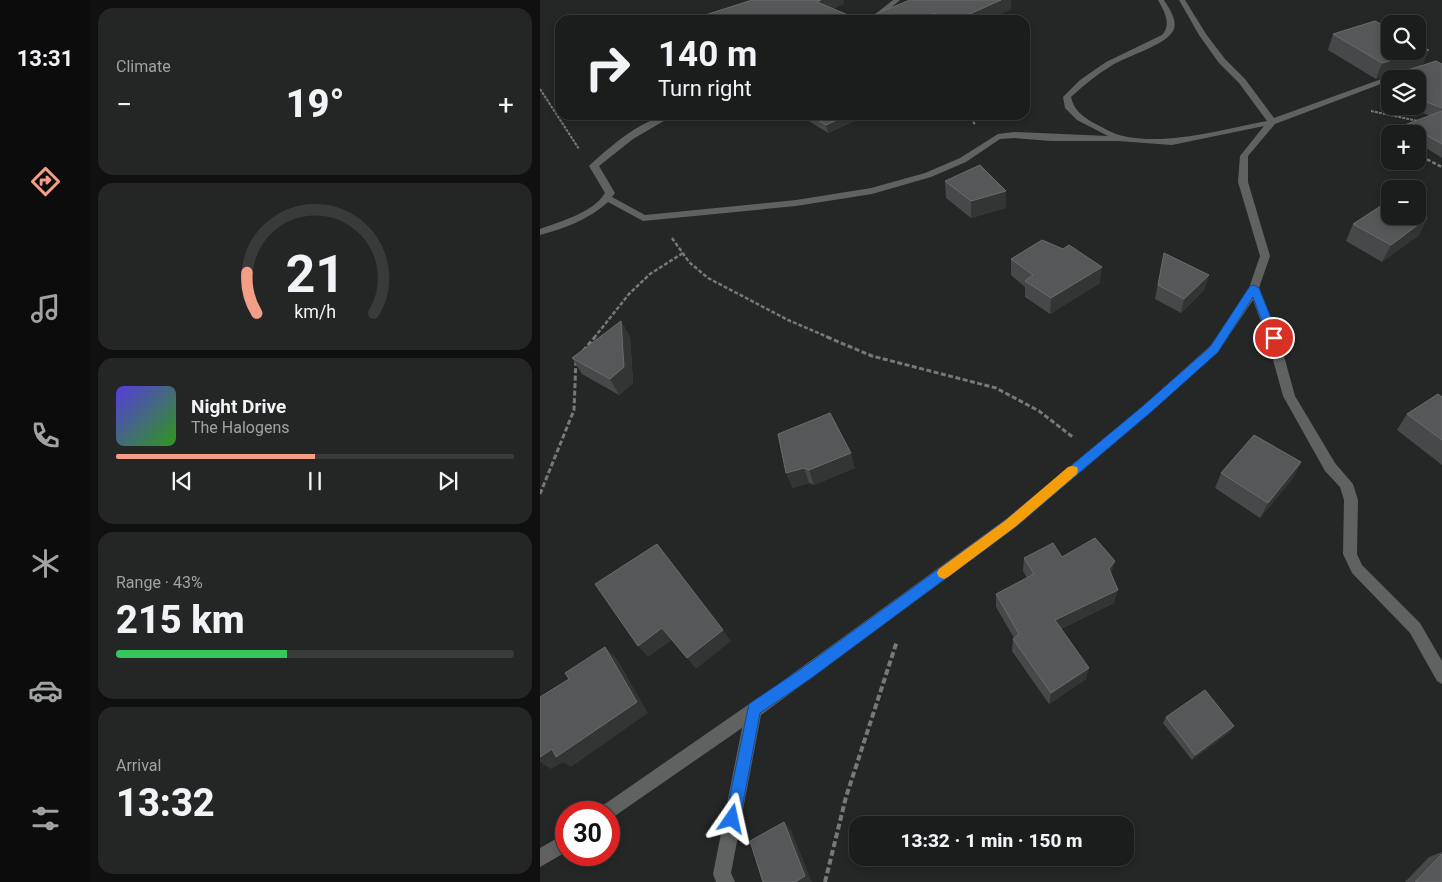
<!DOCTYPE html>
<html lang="en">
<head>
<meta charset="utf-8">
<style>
	:root { --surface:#1b1d1c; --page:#242625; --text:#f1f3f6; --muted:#a0a2a3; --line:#393b3b; --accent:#f49e87 }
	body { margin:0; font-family:Roboto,sans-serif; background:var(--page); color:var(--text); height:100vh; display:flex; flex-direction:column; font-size:19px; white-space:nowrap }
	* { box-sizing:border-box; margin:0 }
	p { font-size:16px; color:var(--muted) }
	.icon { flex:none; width:28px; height:28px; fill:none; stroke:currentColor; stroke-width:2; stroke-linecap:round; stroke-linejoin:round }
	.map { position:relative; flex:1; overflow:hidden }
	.side { display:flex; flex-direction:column; gap:8px; padding:8px; background:#0f100f; width:450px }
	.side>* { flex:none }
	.hud { position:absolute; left:15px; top:15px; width:475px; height:105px; border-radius:15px; box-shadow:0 2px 8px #0003,0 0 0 1px var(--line); background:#1b1d1c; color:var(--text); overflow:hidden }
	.controls { position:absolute; left:841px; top:15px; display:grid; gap:10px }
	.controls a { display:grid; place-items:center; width:45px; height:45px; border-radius:10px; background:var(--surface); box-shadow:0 2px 8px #0003,0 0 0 1px var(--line); font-size:25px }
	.speed { position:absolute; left:15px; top:801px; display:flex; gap:10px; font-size:25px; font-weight:700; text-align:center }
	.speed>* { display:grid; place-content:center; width:65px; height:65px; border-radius:50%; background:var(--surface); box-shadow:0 2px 8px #0003,0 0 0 1px var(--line); line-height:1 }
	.speed .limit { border:8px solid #d22; background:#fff; color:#111 }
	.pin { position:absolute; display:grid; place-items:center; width:42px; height:42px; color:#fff; margin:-21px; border:2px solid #fff; border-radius:50%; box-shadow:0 1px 5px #0007 }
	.me { position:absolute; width:55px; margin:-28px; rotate:11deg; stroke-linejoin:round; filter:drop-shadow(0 0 4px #0008) }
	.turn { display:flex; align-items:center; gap:18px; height:105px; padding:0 20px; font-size:22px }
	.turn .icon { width:65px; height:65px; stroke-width:2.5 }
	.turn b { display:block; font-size:35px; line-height:42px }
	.big { font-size:38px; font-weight:800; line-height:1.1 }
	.side .widget { flex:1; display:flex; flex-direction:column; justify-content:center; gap:8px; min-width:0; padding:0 18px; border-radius:15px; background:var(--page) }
	.side .dial { align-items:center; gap:0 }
	.dial svg { height:130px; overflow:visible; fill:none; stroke:var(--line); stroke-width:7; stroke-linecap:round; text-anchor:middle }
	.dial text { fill:var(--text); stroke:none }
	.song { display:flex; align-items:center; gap:15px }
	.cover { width:60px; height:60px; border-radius:8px; background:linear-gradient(135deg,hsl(250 70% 55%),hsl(110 70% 35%)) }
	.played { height:5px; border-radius:2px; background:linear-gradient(90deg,var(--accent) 50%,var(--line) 50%) }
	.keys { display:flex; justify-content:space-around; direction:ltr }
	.heat { display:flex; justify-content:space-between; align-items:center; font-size:28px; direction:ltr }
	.charge { height:8px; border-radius:4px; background:linear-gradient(90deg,#34c759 43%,var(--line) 0) }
	.trip { position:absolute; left:309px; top:816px; width:285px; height:50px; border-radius:15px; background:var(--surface); box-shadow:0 2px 8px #0003,0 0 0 1px var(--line); font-weight:800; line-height:50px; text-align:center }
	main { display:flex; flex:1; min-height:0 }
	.tab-bar { display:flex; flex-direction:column; width:90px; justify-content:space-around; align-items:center; background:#0b0c0b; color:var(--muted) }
	.tab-bar .icon { width:35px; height:35px }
	.tab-bar .on { color:var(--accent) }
	.tab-bar b { font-size:22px; color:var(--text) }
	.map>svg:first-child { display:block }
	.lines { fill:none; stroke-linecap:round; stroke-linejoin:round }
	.path-far3 { stroke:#767978; stroke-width:2; stroke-dasharray:3 1; stroke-linecap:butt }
	.path-far2 { stroke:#767978; stroke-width:2.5; stroke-dasharray:4 2; stroke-linecap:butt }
	.path-far1 { stroke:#767978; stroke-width:3; stroke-dasharray:5 2.5; stroke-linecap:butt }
	.path { stroke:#767978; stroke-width:4; stroke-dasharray:6 3; stroke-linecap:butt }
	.street { fill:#606161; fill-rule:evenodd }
	.wall { fill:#464949 }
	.shaded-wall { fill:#323534 }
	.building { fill:#555858; stroke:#6a6c6c }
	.route { fill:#1a73e8; stroke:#114b97 }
	.slow { fill:#f59e0b }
</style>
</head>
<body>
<main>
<nav class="tab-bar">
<b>13:31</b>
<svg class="icon on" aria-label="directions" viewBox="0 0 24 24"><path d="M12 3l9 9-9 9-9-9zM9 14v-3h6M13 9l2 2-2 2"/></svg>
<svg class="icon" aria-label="music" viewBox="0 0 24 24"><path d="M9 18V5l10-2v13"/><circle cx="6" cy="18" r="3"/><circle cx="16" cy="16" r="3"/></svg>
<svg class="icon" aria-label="phone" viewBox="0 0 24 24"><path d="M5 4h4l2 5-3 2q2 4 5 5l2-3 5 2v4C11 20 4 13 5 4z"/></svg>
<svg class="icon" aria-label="climate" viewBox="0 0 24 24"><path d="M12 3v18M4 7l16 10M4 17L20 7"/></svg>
<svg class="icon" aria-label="car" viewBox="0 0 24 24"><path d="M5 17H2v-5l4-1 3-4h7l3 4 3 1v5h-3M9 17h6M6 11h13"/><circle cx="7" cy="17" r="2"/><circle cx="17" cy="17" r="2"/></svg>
<svg class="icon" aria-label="filters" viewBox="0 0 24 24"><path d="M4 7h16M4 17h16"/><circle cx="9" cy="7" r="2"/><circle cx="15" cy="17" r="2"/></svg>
</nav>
<section class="side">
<div class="widget"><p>Climate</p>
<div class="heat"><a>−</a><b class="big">19°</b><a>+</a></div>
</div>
<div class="widget dial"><svg viewBox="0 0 100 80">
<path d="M14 69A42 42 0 1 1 86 69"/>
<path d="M14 69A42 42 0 0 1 8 44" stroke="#f49e87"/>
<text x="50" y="56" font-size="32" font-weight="700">21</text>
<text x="50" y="72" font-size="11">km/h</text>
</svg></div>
<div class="widget">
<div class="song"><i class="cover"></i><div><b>Night Drive</b><p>The Halogens</p></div></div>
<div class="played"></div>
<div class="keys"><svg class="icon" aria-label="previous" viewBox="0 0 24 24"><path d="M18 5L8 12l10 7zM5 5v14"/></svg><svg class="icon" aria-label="pause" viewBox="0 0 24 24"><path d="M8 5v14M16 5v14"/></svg><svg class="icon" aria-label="next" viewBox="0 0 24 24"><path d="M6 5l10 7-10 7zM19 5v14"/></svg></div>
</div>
<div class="widget"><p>Range · 43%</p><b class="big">215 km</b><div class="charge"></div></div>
<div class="widget"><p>Arrival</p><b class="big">13:32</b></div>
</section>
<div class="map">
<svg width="902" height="882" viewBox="0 0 902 882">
	<rect width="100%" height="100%" fill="#242726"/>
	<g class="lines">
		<g class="path-far3">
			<polyline points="0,89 39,149"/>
			<polyline points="831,111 878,121"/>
			<polyline points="433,115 431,117 435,125"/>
			<polyline points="881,149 884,144"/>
		</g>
		<g class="path-far2">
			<polyline points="882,148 878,155 902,167"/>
			<polyline points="132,238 149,262 168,278 248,320 290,338"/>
			<polyline points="54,338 89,294 110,274 143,253"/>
		</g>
		<g class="path-far1">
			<polyline points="287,337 332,356 456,388 499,411 534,438"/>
			<polyline points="43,351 55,337"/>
			<polyline points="0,494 34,410 36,359"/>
		</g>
		<polyline class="path" points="285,882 306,797 357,641"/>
		<g class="street">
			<polygon points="353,0 360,0 336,20 328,20"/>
			<path d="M618,0h6c5,8 13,19 10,29 -6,16 -48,27 -63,37 -15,9 -28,20 -40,31 3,13 10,18 21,25 10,5 21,12 31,14 45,10 100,-7 144,-15l-28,-38 -20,-20 -20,-28 -20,-35h6l21,34 19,25 20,20 29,39 113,-41 7,2 -119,45 -27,32v26l22,74 -11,32 20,50 16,58 40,67 18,21 5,16 -1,54 5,11 58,58 22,38v23l-5,-3 -27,-48 -58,-60 -9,-19 1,-54 -4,-13 -15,-16 -42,-75 -16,-58 -14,-38 -35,52 -67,60 -135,115 -255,188 -30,158 4,9h-19l-3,-8 29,-146 -133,92v-8h-9l2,-6 182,-126 222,-161 137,-113 67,-60 29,-40 10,-18 11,-32 -22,-74 2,-26 24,-30 -92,19 -54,-4h-67l-37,-3 -14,1 -34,23 -35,15 -59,17 -76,12 -153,15 -35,-19c-18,17 -45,27 -68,33v-6c21,-8 53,-16 65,-36l-16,-27 2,-2c20,-18 55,-49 83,-49l-41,24 -34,27 16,27 -3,4 33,18 151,-15 75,-12 54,-15 35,-15 38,-24 16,-2 94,4 -31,-16 -12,-12 -2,-11 17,-17 26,-18 56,-27c10,-11 2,-24 -4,-35z"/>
			<polygon points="26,833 26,852 0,867 0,848"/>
		</g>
	</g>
	<g class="wall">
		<polygon points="370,0 471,0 471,9 448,20 321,20"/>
		<polygon points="793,34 889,50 882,66 902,64 902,158 878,143 878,134 863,134 867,124 890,116 874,109 876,106 878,106 878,79 850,79 850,88 846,86 850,76 855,73 836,79 788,50"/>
		<polygon points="259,115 328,115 288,133"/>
		<polygon points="405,181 466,208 431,218 406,198"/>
		<polygon points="887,218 879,235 842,262 806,241 813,224"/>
		<polygon points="624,253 665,289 641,313 615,299"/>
		<polygon points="471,259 560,283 510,314 485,297 485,287 471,275"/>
		<polygon points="81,321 90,337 93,383 79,395 42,374 32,358"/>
		<polygon points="902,397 902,465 857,430 867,414"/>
		<polygon points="290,413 315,468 274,485 269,483 252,488"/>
		<polygon points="761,462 753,478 720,518 675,488 681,473"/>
		<polygon points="522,557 571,575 574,603 521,629 546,679 509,704 472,651 473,639 474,638 456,607 456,594 487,578 483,571 484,558"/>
		<polygon points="626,717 694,726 690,732 652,760 623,723"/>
		<polygon points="902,852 902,882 865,882 889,857"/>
	</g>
	<g class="shaded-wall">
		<polygon points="281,0 303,0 304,4 279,16 277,2"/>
		<polygon points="461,0 471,0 471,9 448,20 416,20"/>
		<polygon points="393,13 393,20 385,20"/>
		<polygon points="889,50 882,66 856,73 856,71 855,73 836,79 842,63"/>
		<polygon points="308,115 328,115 288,133 286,125"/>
		<polygon points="466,191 466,208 431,218 431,201"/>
		<polygon points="887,218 879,235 842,262 851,245"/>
		<polygon points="562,267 560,283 510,314 511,298"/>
		<polygon points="669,275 665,289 641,313 644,299"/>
		<polygon points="81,321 90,337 93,383 79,395 70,379"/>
		<polygon points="311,453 315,468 274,485 269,470"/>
		<polygon points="761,462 753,478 720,518 728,503"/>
		<polygon points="264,468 269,483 252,488 246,473"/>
		<polygon points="575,561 571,575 569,569"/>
		<polygon points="578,590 574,603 513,633 515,620"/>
		<polygon points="122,628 132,640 108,657 98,646"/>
		<polygon points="183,630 191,641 156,669 147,658"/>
		<polygon points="65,647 77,659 108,713 31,767 23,762 11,769 0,762 0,757"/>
		<polygon points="549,668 546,679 509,704 511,693"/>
		<polygon points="694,726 690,732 652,760 655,755"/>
		<polygon points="244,822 251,830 272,882 255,882"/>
	</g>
	<g class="building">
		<polygon points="212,0 281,0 277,2 320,20 160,20 156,18"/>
		<polygon points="370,0 461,0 416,20 409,20 393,13 385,20 321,20"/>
		<polygon points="835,21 850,29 850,51 878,51 878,44 889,50 842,63 793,34"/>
		<polygon points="896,61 902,64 902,108 879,99 883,96 878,92 878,79 855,79 850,76 856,73 856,71 865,71"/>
		<polygon points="902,111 902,144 867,124"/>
		<polygon points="270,115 308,115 286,125"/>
		<polygon points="440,165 466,191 431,201 405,181"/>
		<polygon points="850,200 850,216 878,216 878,213 887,218 851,245 813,224"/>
		<polygon points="502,240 523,249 529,245 562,267 511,298 485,281 493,275 471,259"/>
		<polygon points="624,253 669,275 644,299 618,285"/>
		<polygon points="81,321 84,367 70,379 32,358"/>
		<polygon points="898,394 902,397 902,440 867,414"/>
		<polygon points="290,413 311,453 269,470 264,468 246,473 238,434"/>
		<polygon points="714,435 761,462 728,503 681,473"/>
		<polygon points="555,538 575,561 569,569 578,590 515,620 549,668 511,693 473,639 479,634 456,594 494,574 484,558 513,543 522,557"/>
		<polygon points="117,544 183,630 147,658 122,628 98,646 55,584"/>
		<polygon points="65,647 97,702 16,757 12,749 0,757 0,697 29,679 25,673"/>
		<polygon points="665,690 694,726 655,755 626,717"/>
		<polygon points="244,822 265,876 255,882 223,882 210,841"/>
		<polygon points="902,854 902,882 875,882"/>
	</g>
	<polygon class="route" points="714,285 719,288 739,338 737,341 734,342 728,338 713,297 678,352 611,412 475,527 270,679 220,713 200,819 198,825 192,827 187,825 185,819 209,704 261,669 466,520 603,406 670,347 710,286"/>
	<polygon class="slow" points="532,466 537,467 538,470 537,474 475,527 408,577 404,579 399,577 397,573 399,569 466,520 528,467"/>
</svg>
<div class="controls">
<a><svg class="icon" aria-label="search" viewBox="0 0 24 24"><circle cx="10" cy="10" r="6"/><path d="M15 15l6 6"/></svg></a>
<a><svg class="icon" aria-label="layers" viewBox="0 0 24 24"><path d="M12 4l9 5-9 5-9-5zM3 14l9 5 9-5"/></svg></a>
<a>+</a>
<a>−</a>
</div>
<div class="speed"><div class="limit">30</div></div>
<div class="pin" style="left:734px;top:338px;background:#d93025"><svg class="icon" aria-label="arrive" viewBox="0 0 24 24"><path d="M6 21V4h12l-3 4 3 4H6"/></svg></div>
<svg class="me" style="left:192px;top:819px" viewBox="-20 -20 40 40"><path d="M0-17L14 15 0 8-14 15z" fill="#1a73e8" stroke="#fff" stroke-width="4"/></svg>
<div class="trip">13:32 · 1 min · 150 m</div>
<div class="hud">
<div class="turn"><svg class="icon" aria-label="right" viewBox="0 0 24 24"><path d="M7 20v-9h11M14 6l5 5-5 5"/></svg><div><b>140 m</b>Turn right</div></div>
</div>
</div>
</main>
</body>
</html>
